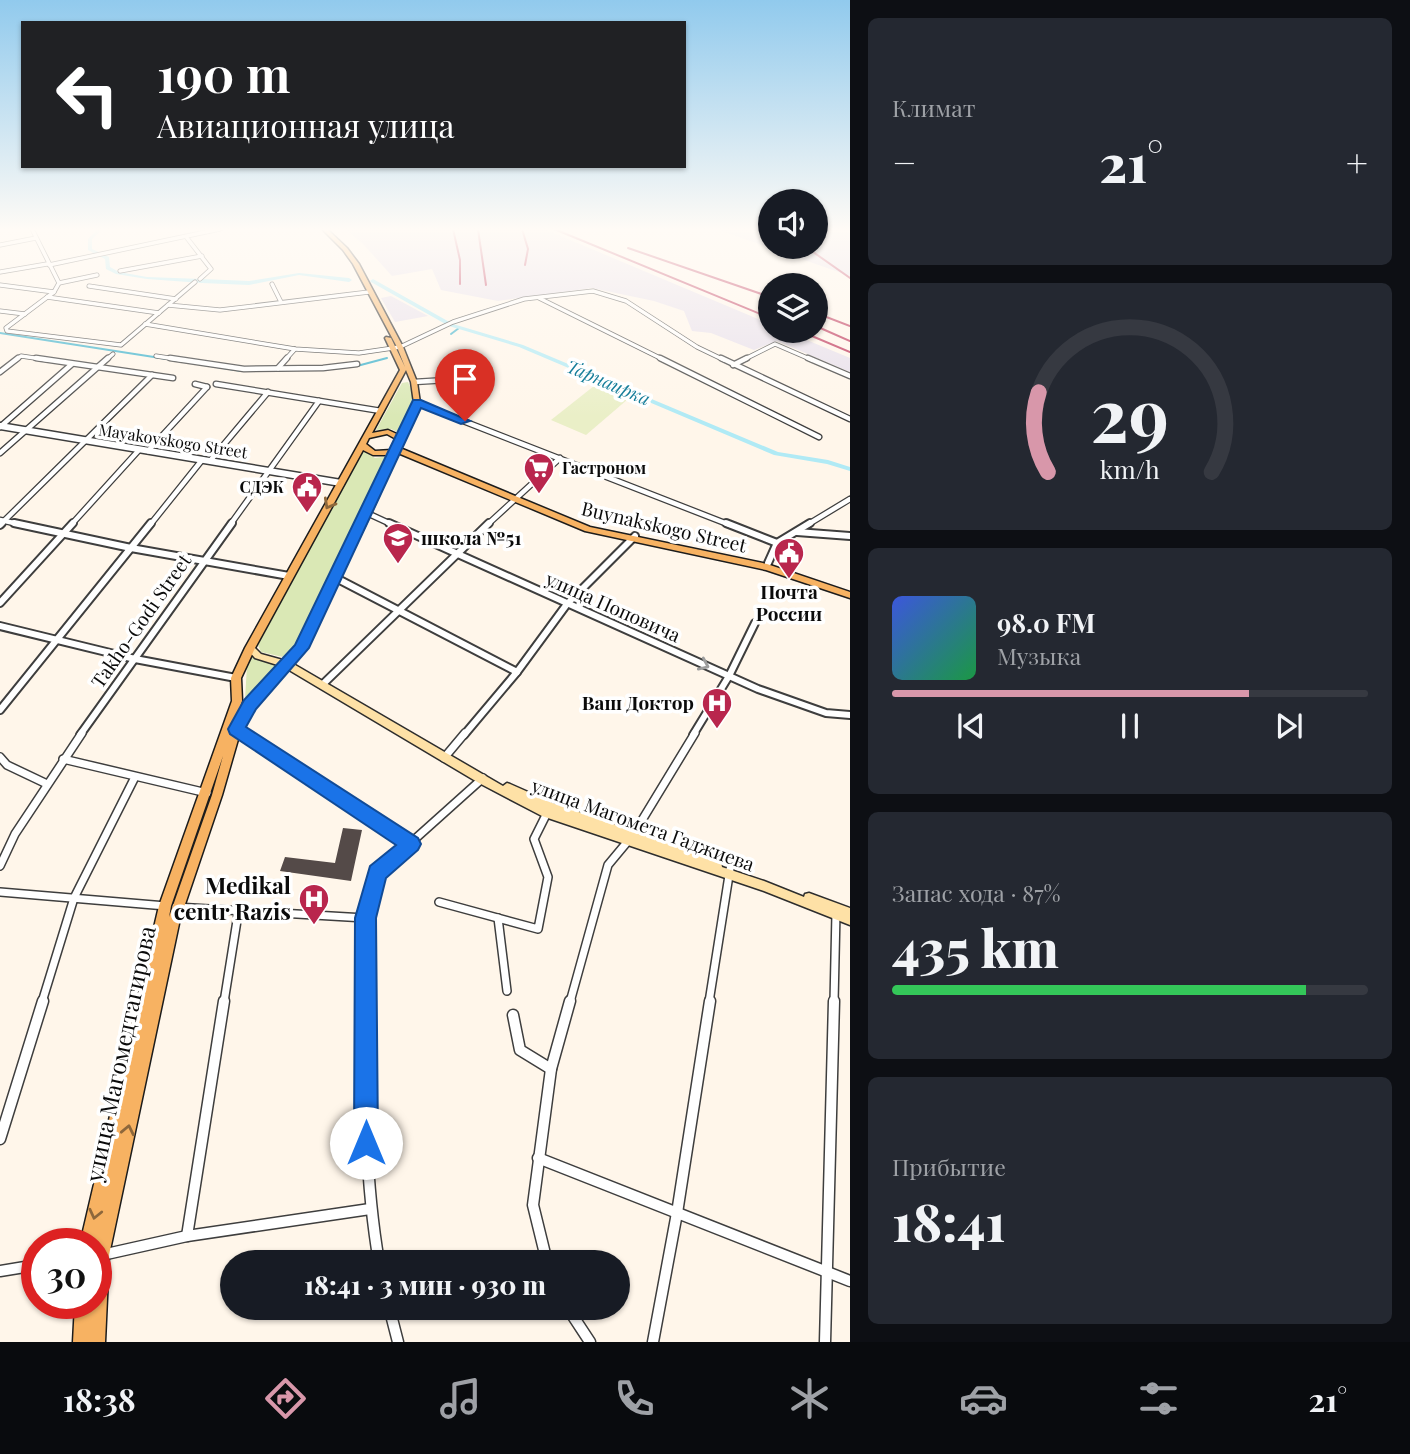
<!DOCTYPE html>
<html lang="ru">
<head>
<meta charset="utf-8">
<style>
	:root { --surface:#171b24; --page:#242831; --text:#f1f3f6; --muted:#9ea1a6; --line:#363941; --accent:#d897aa }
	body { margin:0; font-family:"Playfair Display",serif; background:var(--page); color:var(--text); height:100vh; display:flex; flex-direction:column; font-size:26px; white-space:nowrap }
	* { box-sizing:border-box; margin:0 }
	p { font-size:23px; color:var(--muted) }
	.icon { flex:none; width:38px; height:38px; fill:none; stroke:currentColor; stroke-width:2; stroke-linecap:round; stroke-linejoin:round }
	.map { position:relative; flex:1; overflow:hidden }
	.sheet { display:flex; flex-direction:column; gap:18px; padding:18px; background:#0d0f14; width:560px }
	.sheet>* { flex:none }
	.top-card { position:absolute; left:21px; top:21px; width:665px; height:147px; border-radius:0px; box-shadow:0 2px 5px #0004; background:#202124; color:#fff; overflow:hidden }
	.fabs { position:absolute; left:758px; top:189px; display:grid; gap:14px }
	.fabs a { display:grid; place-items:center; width:70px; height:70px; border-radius:50%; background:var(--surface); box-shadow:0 2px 5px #0004; font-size:35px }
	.speed { position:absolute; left:21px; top:1228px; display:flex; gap:14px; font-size:35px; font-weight:700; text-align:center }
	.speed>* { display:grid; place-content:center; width:91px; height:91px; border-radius:50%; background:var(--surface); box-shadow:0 2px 5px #0004; line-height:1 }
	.speed .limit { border:10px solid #d22; background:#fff; color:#111 }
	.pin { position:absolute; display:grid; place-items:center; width:60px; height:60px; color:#fff; margin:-72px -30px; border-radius:50% 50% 50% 0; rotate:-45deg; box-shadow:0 0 7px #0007 }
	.pin .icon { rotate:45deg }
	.me { position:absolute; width:77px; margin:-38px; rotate:0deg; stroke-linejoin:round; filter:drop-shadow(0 0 5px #0008) }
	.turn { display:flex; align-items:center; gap:24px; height:147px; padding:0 21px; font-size:32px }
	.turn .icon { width:91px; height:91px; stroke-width:2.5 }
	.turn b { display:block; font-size:49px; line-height:60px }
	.big { font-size:52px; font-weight:800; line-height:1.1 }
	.sheet .widget { flex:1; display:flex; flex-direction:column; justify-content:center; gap:10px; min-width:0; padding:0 24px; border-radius:10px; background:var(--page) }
	.sheet .dial { align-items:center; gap:0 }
	.dial svg { height:182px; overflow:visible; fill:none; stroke:var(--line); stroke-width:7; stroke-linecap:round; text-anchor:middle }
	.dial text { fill:var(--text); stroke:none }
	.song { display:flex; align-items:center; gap:21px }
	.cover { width:84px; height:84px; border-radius:10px; background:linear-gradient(135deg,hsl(230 70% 55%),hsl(140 70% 35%)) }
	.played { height:7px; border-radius:4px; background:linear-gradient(90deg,var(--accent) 75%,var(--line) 75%) }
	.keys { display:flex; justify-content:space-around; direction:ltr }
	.heat { display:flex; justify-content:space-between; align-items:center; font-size:38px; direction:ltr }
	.charge { height:10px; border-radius:5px; background:linear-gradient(90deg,#34c759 87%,var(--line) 0) }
	.trip { position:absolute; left:220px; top:1250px; width:410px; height:70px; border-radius:35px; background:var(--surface); box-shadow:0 2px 5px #0004; font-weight:800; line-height:70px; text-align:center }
	.tabs { display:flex; height:112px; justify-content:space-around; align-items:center; background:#090b0e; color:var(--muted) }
	.tabs .icon { width:49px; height:49px }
	.tabs .selected { color:var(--accent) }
	.tabs b { font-size:32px; color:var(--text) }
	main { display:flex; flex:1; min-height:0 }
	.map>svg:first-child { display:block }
	.industrial { fill:#e7dfeb }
	.green { fill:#dae8b5 }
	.pitch { fill:#eaefc7 }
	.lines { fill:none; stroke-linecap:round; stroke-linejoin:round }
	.stream { stroke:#38b0cb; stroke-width:2 }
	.canal { fill:#b0eaf5; fill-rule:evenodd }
	.building { fill:#544a48 }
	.minor-far4-casing { stroke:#3e3e3e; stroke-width:5 }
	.minor-far3-casing { stroke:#3e3e3e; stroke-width:7 }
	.minor-far2-casing { stroke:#3e3e3e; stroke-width:10 }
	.minor-far1-casing { stroke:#3e3e3e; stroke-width:10 }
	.minor-casing { stroke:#3e3e3e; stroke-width:13 }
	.tertiary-casing { stroke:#3e3e3e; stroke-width:9 }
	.secondary-casing { stroke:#2d2d2d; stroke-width:3 }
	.primary-casing { stroke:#1c1c1c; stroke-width:3 }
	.minor-far4 { stroke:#fff; stroke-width:3.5 }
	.minor-far3 { stroke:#fff; stroke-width:4.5 }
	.minor-far2 { stroke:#fff; stroke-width:6 }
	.minor-far1 { stroke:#fff; stroke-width:7 }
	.minor { stroke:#fff; stroke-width:10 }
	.tertiary { stroke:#fff; stroke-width:6 }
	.secondary { fill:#fee1a6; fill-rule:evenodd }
	.primary { fill:#f7b262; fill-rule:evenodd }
	.rail { stroke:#b9264d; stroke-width:2 }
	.oneway { stroke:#8d673b }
	.oneway2 { stroke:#9d9d9d }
	.route { fill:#1a73e8; stroke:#114b97; stroke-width:2 }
	.labels { text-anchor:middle; stroke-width:7; stroke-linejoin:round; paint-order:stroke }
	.far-street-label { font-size:16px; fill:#0b0b0b; stroke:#fff }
	.far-poi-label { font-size:16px; font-weight:bold; fill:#0b0b0b; stroke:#fff; text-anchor:start }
	.far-water-label { font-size:18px; font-style:italic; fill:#177e9a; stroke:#fff }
	.street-label { font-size:19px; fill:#0b0b0b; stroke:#fff }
	.poi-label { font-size:19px; font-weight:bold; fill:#0b0b0b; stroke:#fff; text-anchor:start }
	.near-poi-label { font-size:23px; font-weight:bold; fill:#0b0b0b; stroke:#fff; text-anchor:end }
	.near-street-label { font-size:23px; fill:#0b0b0b; stroke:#fff }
</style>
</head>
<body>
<main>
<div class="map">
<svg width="850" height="1342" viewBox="0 0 850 1342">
	<rect width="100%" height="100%" fill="#fff6ea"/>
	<g class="industrial">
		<polygon points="345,229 544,229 770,324 770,331 785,331 850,358 850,372 777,341 754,350 711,333 692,331 684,311 654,301 592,288 498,301 441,290 432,269 392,276 364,245"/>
		<polygon points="716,229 770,229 770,247 816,247 816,229 850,229 850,276"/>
		<polygon points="391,296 428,316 395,322 381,298"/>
	</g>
	<g class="green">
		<path d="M408,382c10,20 1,33 -8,51l-9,-4 -15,1 26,-47z"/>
		<polygon points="363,451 375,458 391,456 292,653 283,657 261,652 258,645"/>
		<polygon points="252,657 278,666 245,700 247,665"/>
	</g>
	<polygon class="pitch" points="594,386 628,399 586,435 551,420"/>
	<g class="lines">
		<g class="stream">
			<polyline points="0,333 173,360"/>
			<polyline points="451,334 459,328"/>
			<polyline points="204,365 242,371"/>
			<polyline points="357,366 387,358"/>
			<polyline points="249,371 343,368"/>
		</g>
		<g class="canal">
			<polygon points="98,229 103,229 92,239 92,249 109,257 110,267 119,272 147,277 202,279 249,281 299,273 349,278 352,280 349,282 299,275 249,285 202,283 147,279 116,274 106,269 105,259 88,250 88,239"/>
			<polygon points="373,279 453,324 523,345 778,452 828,460 850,467 850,471 827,464 774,455 519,347 449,326 371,282 370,281"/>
		</g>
	</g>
	<polygon class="building" points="343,828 362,830 351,881 280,871 285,857 335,863"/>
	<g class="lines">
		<g class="minor-far4-casing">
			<g id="minor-far4">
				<polyline points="32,229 59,283 54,292 6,328 7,331 121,345 195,282"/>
				<polyline points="187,238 211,269 200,279"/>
				<polyline points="0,245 36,238"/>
				<polyline points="49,265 220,229"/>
				<polyline points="120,271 202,256"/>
				<polyline points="0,272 47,264"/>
				<polyline points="59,283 97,275"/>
				<polyline points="272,284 281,302"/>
				<polyline points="0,285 54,292"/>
				<polyline points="89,286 176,299"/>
				<polyline points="47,297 159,313"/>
				<polyline points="539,298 664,360"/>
				<polyline points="168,305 220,310 369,292"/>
				<polyline points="0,311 25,314"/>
				<polyline points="145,324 295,349 359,353 400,347 453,322 524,299 593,291 626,301 697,347 724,360"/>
				<polyline points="156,356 182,360"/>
				<polyline points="16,360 21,356 48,360"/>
				<polyline points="106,360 113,354"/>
				<polyline points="285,360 295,349"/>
				<polyline points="743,360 775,344 812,360"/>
			</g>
		</g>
		<g class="minor-far3-casing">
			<g id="minor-far3">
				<polyline points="36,358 173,378"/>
				<polyline points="170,358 244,369 323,368 357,364"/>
				<polyline points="660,358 819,437"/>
				<polyline points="721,358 850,419"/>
				<polyline points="808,358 850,376"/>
				<polyline points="733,365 747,358"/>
				<polyline points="278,368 287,358"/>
				<polyline points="0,372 18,358"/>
				<polyline points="414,382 447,380 474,393"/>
				<polyline points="195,384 207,387"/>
				<polyline points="216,384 381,411"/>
				<polyline points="417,403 730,525"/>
				<polyline points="0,427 72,364"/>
				<polyline points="148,451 207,387"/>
				<polyline points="0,453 108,358"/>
				<polyline points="210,461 268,392"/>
				<polyline points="367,513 393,525"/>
				<polyline points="0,520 23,525"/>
				<polyline points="0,525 152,375"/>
				<polyline points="71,525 139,450"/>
				<polyline points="150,525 202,460"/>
				<polyline points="230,525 319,401"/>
				<polyline points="487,525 560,458"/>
				<polyline points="807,525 850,499"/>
			</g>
		</g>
		<g class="minor-far2-casing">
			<g id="minor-far2">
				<polyline points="14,523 131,548 289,576"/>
				<polyline points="389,523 758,689 826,713 850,715"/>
				<polyline points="726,523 777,543"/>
				<polyline points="0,525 2,523"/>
				<polyline points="797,532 850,536"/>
				<polyline points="768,563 777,543 810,523"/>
				<polyline points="336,578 517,672"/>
				<polyline points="0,603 73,523"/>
				<polyline points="0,626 135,659 236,678"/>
				<polyline points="322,685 489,523"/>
				<polyline points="0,710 151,523"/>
				<polyline points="236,729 245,735"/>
				<polyline points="80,735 232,523"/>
				<polyline points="464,735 517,672 567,604 635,536"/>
				<polyline points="693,735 729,676 755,623"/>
			</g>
		</g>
		<g class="minor-far1-casing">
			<g id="minor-far1">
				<polyline points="242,733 411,844"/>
				<polyline points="0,757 7,765 47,784"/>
				<polyline points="444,758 465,733"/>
				<polyline points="63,759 207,793"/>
				<polyline points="0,866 15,834 82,733"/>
				<polyline points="0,892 166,906"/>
				<polyline points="439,902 538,929 548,877 534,839 548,811"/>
				<polyline points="176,907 365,918"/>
				<polyline points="498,918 507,991"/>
				<polyline points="42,1002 74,898 135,777"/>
				<polyline points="224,1002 239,908"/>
				<polyline points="365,1002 365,918 377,873 483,778"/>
				<polyline points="570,1002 608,865 633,835 695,733"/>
				<polyline points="709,1002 730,869"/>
				<polyline points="834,1002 836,913"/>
			</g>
		</g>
		<g class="minor-casing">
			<g id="minor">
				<path d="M365,1001c0,88 -1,174 14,261"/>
				<polyline points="513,1015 520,1050 551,1069"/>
				<polyline points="0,1139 43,1001"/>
				<polyline points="538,1158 850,1281"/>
				<polyline points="187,1236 224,1001"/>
				<polyline points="102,1255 187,1236 370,1209"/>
				<polyline points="547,1262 533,1205 551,1069 570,1001"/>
				<polyline points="0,1271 37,1265"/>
				<polyline points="389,1307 398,1342"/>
				<polyline points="567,1307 590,1342"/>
				<polyline points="653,1342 677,1213 710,1001"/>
				<polyline points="825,1342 834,1001"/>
			</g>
		</g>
		<g class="tertiary-casing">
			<polyline id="tertiary" points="0,426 341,483"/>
		</g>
		<g class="secondary-casing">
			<polygon id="secondary" points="250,645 253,646 261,654 290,662 503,786 507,783 510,784 553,803 717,860 721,862 722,867 764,881 804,897 805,894 809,893 850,908 850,925 764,891 542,816 479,783 284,667 255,658 246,648"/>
		</g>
		<g class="primary-casing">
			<path id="primary" d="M322,229h5l20,19 12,16 44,83 14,35 3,21 -20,45 190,79 177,37 83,28v6l-84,-28 -181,-39 -187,-78 -27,60 -67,137 -50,57 -13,22 -19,66 -42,124 -71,336 -4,87h-32l2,-38h21v-60h-16l79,-338 73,-205 -1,-23 14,-30 155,-278 -15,-32 1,-1 5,1 14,29 -8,-20 -44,-83 -10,-14zM406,370l5,12 3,21 -15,32 -11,-5 -16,3zM387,434l9,5 -4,11 -17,1 -9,-7 3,-6zM363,450l10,5h17l-27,58 -66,133 -51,55 -11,21 7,-21 -1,-23 14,-30zM223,756l-11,39 -43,122 2,-11z"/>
		</g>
		<use href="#minor-far4" class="minor-far4"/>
		<use href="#minor-far3" class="minor-far3"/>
		<use href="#minor-far2" class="minor-far2"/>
		<use href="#minor-far1" class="minor-far1"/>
		<use href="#minor" class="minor"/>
		<use href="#tertiary" class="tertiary"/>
		<use href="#secondary" class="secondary"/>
		<use href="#primary" class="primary"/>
		<g class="rail">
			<polyline points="453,229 460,260 460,284"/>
			<polyline points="478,229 486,285"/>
			<polyline points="522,229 528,249 525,265"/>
			<polyline points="554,229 770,318"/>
			<polyline points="806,247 850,278"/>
			<polyline points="628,248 770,297"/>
			<polyline points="816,313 850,326"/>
			<polyline points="818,327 850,341"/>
			<polyline points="800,331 850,352"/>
		</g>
	</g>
	<defs><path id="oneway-chevron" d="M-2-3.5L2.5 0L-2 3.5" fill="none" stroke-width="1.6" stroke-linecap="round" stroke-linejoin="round" transform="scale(1.75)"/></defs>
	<g class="oneway">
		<use href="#oneway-chevron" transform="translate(329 504) rotate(119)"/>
		<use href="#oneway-chevron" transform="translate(128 1130) rotate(-78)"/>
		<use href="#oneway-chevron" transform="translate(95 1214) rotate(103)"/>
	</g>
	<use class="oneway2" href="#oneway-chevron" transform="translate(704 665) rotate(24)"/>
	<linearGradient id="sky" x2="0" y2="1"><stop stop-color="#91caed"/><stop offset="0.55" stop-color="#fffbf6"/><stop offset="1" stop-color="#fffbf6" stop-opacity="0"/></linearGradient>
	<rect width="850" height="417" fill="url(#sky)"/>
	<polygon class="route" points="413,400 421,400 470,421 461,424 421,408 309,648 256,709 246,727 418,838 421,844 418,850 386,878 376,918 378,1143 374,1152 366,1156 357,1152 354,1143 355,918 370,866 396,845 230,734 228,729 244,700 295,645"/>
	<defs>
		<g id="supermarket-pin" transform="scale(1.575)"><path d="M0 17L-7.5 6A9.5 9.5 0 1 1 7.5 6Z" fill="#b9264d" stroke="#fff"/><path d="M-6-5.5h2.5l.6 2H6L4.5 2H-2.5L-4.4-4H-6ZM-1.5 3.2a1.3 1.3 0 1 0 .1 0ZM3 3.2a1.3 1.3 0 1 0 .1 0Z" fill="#fff"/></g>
		<g id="civic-pin" transform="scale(1.575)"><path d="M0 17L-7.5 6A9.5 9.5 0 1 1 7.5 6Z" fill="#b9264d" stroke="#fff"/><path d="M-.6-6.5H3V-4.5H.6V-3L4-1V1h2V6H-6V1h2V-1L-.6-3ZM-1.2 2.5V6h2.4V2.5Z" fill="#fff"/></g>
		<g id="school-pin" transform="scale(1.575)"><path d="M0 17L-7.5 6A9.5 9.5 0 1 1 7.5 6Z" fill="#b9264d" stroke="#fff"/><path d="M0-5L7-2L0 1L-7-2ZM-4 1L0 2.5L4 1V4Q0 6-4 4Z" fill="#fff"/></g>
		<g id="hospital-pin" transform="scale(1.575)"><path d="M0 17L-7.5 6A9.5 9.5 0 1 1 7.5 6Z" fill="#b9264d" stroke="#fff"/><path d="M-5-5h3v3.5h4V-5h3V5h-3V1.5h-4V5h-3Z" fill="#fff"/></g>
	</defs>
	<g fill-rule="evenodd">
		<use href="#supermarket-pin" x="539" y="468"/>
		<use href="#civic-pin" x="307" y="487"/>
		<use href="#school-pin" x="398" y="538"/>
		<use href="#civic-pin" x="789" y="553"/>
		<use href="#hospital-pin" x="717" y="703"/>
		<use href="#hospital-pin" x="314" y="899"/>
	</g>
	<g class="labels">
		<g class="far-street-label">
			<text transform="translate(173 441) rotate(9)" y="6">Mayakovskogo Street</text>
		</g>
		<g class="far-poi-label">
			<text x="562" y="474">Гастроном</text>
			<text x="284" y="493" text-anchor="end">СДЭК</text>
		</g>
		<g class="far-water-label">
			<text transform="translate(608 383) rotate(23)" y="6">Тарнаирка</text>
		</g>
		<g class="street-label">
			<text transform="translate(664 527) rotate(13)" y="7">Buynakskogo Street</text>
			<text transform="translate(613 607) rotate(24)" y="7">улица Поповича</text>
			<text transform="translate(141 621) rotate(-55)" y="7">Takho-Godi Street</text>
			<text transform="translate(643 825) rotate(20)" y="7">улица Магомета Гаджиева</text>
		</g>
		<g class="poi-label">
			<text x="421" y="545">школа №51</text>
			<text x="789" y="599" text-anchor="middle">Почта<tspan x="789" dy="22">России</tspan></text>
			<text x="694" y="710" text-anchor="end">Ваш Доктор</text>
		</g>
		<g class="near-poi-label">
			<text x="291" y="894">Medikal<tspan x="291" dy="26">centr Razis</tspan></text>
		</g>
		<g class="near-street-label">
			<text transform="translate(121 1054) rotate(-78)" y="8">улица Магомедтагирова</text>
		</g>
	</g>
</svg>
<div class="fabs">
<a><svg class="icon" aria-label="sound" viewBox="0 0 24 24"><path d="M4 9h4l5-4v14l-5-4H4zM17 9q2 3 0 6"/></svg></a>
<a><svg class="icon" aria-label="layers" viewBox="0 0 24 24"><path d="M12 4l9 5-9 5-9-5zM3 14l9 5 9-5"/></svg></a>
</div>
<div class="speed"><div class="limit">30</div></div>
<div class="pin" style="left:465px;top:421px;background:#d93025"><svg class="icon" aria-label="arrive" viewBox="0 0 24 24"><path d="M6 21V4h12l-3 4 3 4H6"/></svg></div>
<svg class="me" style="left:366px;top:1143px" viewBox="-20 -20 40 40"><circle r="19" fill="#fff"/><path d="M0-13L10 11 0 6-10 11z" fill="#1a73e8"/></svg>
<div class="trip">18:41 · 3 мин · 930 m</div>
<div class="top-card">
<div class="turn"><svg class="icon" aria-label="left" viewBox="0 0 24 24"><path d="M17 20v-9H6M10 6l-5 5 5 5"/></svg><div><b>190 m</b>Авиационная улица</div></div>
</div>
</div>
<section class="sheet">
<div class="widget"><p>Климат</p>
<div class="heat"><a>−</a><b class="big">21°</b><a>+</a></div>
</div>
<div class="widget dial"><svg viewBox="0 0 100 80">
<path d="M14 69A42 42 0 1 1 86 69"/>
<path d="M14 69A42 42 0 0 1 10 34" stroke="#d897aa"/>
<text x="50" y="56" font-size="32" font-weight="700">29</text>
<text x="50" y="72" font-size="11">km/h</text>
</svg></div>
<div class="widget">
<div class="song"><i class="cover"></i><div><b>98.0 FM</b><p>Музыка</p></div></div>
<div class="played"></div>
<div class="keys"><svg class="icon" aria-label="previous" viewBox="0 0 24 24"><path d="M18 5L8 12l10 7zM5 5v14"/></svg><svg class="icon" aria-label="pause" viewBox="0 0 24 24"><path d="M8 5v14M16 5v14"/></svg><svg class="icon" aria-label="next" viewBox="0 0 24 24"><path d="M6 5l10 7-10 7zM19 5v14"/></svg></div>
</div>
<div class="widget"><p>Запас хода · 87%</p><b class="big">435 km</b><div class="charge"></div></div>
<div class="widget"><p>Прибытие</p><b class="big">18:41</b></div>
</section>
</main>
<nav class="tabs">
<b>18:38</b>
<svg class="icon selected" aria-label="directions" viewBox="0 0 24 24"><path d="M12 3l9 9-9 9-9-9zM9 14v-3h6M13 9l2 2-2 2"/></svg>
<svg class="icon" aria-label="music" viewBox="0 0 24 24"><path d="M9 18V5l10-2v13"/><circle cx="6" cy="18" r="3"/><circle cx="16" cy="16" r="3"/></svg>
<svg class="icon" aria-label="phone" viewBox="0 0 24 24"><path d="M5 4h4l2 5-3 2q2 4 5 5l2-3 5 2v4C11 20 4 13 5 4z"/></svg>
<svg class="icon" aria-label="climate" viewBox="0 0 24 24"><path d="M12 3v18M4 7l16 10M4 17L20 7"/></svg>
<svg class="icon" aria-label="car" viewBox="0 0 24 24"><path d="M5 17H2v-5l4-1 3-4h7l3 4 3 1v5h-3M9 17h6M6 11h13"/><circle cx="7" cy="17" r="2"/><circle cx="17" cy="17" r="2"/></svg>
<svg class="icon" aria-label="filters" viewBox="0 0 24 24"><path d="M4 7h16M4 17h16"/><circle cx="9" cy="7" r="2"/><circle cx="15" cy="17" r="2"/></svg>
<b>21°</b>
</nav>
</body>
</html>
